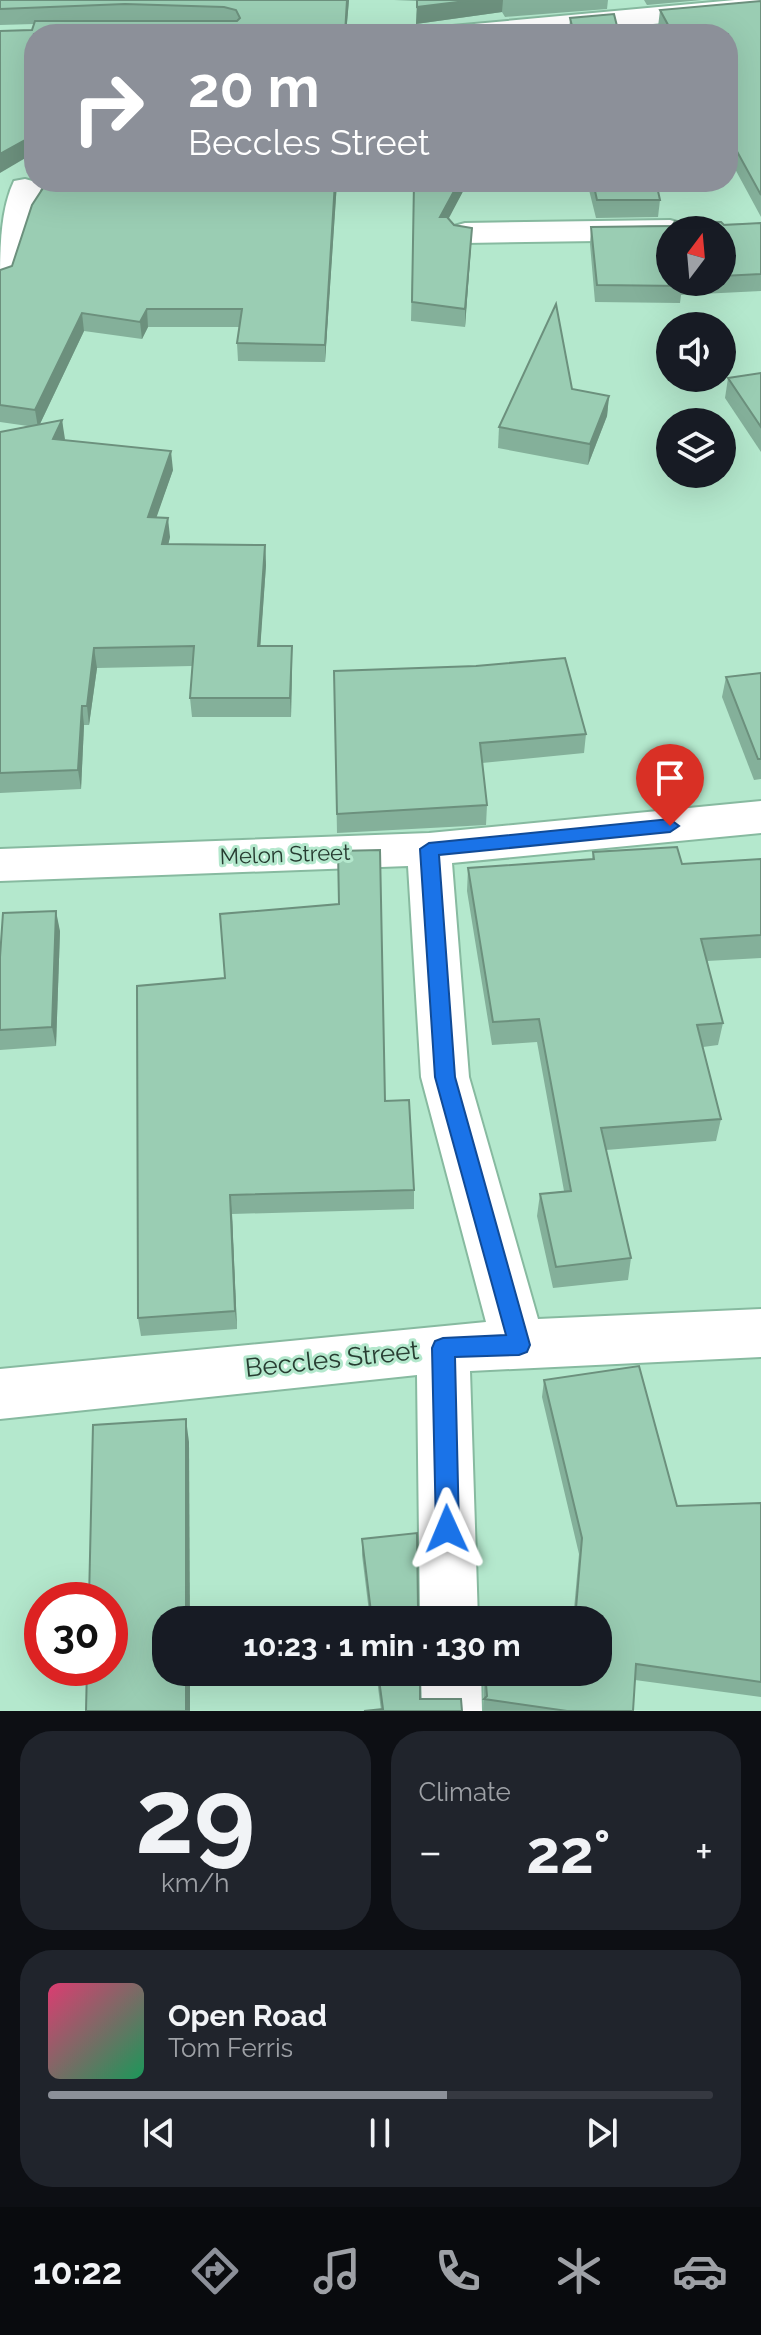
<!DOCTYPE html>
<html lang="en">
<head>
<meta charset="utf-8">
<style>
	:root { --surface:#171b24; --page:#20242c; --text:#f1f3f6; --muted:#9ea1a6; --line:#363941; --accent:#8c9099 }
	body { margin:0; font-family:Raleway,sans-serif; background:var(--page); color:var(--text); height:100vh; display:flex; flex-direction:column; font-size:30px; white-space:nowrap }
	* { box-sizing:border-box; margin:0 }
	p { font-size:26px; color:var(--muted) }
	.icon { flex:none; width:44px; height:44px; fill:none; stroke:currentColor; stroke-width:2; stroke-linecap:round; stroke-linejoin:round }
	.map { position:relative; height:1711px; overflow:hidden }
	.sheet { display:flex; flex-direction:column; gap:20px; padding:20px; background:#0d0f14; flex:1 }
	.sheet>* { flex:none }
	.hud { position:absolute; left:24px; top:24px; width:714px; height:168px; border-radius:32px; box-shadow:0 8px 32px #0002; background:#8c9099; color:#fff; overflow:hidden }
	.needle { width:52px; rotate:16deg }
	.controls { position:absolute; left:656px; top:216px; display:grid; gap:16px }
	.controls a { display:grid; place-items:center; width:80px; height:80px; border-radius:50%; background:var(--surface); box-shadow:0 8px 32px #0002; font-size:40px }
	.speed { position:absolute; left:24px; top:1582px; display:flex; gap:16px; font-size:40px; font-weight:700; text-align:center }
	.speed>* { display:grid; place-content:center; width:104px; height:104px; border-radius:50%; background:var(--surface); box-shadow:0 8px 32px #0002; line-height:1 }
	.speed .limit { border:12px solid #d22; background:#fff; color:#111 }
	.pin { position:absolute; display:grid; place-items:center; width:68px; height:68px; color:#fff; margin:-82px -34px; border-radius:50% 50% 50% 0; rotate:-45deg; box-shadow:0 0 8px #0007 }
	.pin .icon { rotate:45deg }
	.me { position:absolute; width:88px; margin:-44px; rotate:359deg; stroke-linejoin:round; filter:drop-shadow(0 0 6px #0008) }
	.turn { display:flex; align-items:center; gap:28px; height:168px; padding:0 32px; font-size:36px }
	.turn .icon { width:104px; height:104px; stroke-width:2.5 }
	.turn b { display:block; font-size:56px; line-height:68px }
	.big { font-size:60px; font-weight:700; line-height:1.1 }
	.sheet .widget { flex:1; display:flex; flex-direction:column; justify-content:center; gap:12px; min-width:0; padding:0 28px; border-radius:32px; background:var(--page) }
	.sheet .dial { align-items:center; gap:0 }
	.dial b { font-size:104px; line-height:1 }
	.song { display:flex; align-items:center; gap:24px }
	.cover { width:96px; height:96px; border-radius:12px; background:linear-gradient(135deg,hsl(340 70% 55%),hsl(150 70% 35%)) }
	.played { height:8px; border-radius:4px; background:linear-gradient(90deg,var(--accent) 60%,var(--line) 60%) }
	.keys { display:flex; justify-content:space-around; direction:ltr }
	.heat { display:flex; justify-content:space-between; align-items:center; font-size:44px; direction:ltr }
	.sheet .tiles { flex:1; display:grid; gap:20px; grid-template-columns:1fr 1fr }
	.widget:last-child { grid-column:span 2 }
	.trip { position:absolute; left:152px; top:1606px; width:460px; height:80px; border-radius:32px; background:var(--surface); box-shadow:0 8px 32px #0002; font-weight:700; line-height:80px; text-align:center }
	.tabs { display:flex; height:128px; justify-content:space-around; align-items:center; background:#090b0e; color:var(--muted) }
	.tabs .icon { width:56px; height:56px }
	.tabs .current { color:var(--accent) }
	.tabs b { font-size:36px; color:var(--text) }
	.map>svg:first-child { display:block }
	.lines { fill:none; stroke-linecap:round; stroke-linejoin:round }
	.minor-casing { stroke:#87baa0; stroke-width:4 }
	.minor { fill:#fff; fill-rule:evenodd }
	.wall { fill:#84b09a; fill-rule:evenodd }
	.shaded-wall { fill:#6c907d }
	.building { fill:#9acdb3; stroke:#6c907d; stroke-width:2 }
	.route { fill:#1a73e8; stroke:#114b97; stroke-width:2 }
	.labels { text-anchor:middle; stroke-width:6; stroke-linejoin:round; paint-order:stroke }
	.street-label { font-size:22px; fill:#273c31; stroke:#b4e8cd }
	.near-street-label { font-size:26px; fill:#273c31; stroke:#b4e8cd }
</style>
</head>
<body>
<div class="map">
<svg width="761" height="1711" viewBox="0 0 761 1711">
	<rect width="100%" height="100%" fill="#b4e8cd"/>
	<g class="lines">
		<g class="minor-casing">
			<g id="minor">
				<polygon points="735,0 761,0 761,14 545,34 438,34 442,28 452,26"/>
				<path d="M25,179l11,3 5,6 -25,87 -4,7 -12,3c0,-34 0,-75 14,-104z"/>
				<polygon points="670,220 681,223 686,230 670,230 670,240 465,243 454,240 449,233 454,226 465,223"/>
				<polygon points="761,801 761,833 452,863 469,1077 538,1319 761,1309 761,1357 470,1371 478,1620 420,1620 417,1375 0,1419 0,1369 486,1322 421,1077 408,866 0,881 0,849 429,833"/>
				<polygon points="421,1672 481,1672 482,1711 422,1711"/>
			</g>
		</g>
		<use href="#minor" class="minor"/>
	</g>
	<g class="wall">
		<polygon points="0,0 349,0 346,34 32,30 34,24 0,25"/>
		<polygon points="394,0 608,0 607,9 505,17 502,12 416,24 417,1"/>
		<polygon points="644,0 702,0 647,5"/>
		<polygon points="761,1 761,217 728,156 728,34 662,34 658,27 660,10"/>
		<polygon points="570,18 619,34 569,34"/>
		<polygon points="337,182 325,362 238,361 237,343 240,327 148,327 142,339 84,331 40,424 62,420 64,441 173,470 156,517 170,537 168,544 265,545 266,565 260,646 292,646 292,665 291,717 192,717 190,698 192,666 97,668 89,725 84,725 81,789 0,793 0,432 28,426 0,422 0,270"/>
		<polygon points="414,182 468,182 448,218 471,246 465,327 411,321"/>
		<polygon points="587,182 656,182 660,200 658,217 596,218"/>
		<path d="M761,223v68l-80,4 -1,8 -85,-1 -5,-58 1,-17zM722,230v52h-52z"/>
		<polygon points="761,373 761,452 725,398 728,378"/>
		<polygon points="609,396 607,416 588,465 498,448 499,427"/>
		<polygon points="334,671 586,734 584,753 482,763 487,805 486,825 337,833"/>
		<polygon points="761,673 761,779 754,780 722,697 726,677"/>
		<polygon points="593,852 682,864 761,859 761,958 707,961 723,1023 718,1045 703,1047 721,1119 716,1141 606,1150 631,1258 628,1280 553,1288 537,1216 540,1194 564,1191 537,1042 492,1045 467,891 468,868 592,860"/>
		<polygon points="60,931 56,1046 0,1050 0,957"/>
		<polygon points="225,978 385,1101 414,1190 414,1209 232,1214 237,1329 141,1336 138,1318"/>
		<polygon points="544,1380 677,1506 761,1503 761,1697 635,1680 633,1711 483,1711 484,1699 483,1672 598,1672 598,1620 573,1620 579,1554 542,1397"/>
		<polygon points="362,1539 418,1607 475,1620 370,1620 362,1555"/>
		<polygon points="376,1672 420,1672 420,1699 381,1710"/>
	</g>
	<g class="shaded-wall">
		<polygon points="347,0 349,0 346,34 345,34"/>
		<polygon points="474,0 503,0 502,12 416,24 417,7"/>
		<polygon points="34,135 34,153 0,173 0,154"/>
		<polygon points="335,182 337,182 325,362 325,345"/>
		<polygon points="459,182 468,182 440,235 440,217"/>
		<polygon points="472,228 471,246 465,327 465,309"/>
		<polygon points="147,309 148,327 142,339 140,322"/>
		<polygon points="82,313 84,331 38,428 35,410"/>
		<polygon points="609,396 607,416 588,465 590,444"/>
		<polygon points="62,420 65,439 55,459 53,439"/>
		<polygon points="171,451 173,470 150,536 148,517"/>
		<polygon points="168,518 170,537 164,563 162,544"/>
		<polygon points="265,545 266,565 259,666 258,646"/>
		<polygon points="292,646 292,665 291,717 290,698"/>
		<polygon points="94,648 97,668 89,725 87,706"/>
		<polygon points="82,706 84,725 81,789 78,770"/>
		<polygon points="56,911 60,931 56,1046 52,1027"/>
		<polygon points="230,1195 232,1214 237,1329 235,1311"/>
		<polygon points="186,1419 189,1442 190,1620 186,1620"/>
		<rect x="186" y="1672" width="4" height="39"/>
	</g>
	<g class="building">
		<polygon points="0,0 347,0 345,34 34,34 34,135 0,154 0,31 32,30 35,21 237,21 240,18 236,10 224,7 125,4 0,9"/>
		<polygon points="417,0 474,0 417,7"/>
		<polygon points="761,1 761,195 728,135 728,34 673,34 660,10"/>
		<polygon points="614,14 619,34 574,34 570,18"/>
		<polygon points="47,182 335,182 325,345 237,343 242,309 147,309 140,322 82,313 35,410 0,405 0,270 12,266 32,205"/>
		<polygon points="414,182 459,182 440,217 447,217 454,225 472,228 465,309 412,302"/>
		<polygon points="593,182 656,182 660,200 597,200"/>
		<polygon points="675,221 721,222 724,225 761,223 761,274 722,276 722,230 670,230 670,282 682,282 682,286 597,285 591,227 672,226"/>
		<polygon points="556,304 572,389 609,396 590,444 499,427"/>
		<polygon points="761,373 761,427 728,378"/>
		<polygon points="62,420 53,439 171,451 148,517 168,518 162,544 265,545 258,646 292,646 290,698 190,698 194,646 94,648 87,706 82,706 78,770 0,773 0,432"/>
		<polygon points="565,658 586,734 480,743 487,805 337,814 334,671 476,666"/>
		<polygon points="761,673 761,759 758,759 726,677"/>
		<polygon points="677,847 682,864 761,859 761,935 701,939 723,1023 697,1025 721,1119 601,1128 631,1258 556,1267 540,1194 571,1191 539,1019 493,1022 468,868 594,859 593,852"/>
		<polygon points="380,850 385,1101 409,1100 414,1190 230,1195 235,1311 138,1318 137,986 225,978 220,914 339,904 338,851"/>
		<polygon points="56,911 52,1027 0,1030 0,957 3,913"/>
		<polygon points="639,1366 677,1506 761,1503 761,1682 636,1664 633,1711 567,1711 484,1699 487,1696 485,1672 598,1672 598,1620 575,1620 582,1538 544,1380"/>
		<polygon points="186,1419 186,1620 166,1620 166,1672 186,1672 186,1711 86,1711 87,1668 110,1668 110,1600 89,1600 93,1425"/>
		<polygon points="417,1533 418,1607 474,1608 475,1620 372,1620 362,1539"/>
		<polygon points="378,1672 420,1672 420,1699 461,1699 462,1711 364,1711 383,1709"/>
	</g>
	<polygon class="route" points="670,819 679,826 670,832 439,855 455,1077 530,1345 527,1352 519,1355 455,1357 459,1529 456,1537 447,1541 439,1537 436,1529 432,1348 435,1341 443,1338 506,1335 435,1077 420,849 429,843"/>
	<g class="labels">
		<g class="street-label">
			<text transform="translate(285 854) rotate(-2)" y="8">Melon Street</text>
		</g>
		<g class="near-street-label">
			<text transform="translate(332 1359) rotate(-6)" y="9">Beccles Street</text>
		</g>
	</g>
</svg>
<div class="controls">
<a><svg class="needle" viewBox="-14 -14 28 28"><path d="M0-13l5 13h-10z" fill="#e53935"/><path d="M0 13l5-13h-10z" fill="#9ea1a6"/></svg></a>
<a><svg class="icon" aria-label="sound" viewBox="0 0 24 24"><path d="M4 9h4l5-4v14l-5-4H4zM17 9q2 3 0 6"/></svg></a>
<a><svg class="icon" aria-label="layers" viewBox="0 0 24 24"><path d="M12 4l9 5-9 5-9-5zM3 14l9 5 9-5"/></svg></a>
</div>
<div class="speed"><div class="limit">30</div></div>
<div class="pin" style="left:670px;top:826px;background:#d93025"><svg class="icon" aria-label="arrive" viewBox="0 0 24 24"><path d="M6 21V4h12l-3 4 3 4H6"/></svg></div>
<svg class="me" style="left:447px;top:1529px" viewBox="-20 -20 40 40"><path d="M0-17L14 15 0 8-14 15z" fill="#1a73e8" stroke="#fff" stroke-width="4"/></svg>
<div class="trip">10:23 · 1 min · 130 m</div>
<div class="hud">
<div class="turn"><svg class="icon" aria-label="right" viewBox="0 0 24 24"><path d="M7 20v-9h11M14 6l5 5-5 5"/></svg><div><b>20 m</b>Beccles Street</div></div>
</div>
</div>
<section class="sheet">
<div class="tiles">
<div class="widget dial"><b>29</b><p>km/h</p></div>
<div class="widget"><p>Climate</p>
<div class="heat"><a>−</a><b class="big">22°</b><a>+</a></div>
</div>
<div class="widget">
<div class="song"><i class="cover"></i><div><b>Open Road</b><p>Tom Ferris</p></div></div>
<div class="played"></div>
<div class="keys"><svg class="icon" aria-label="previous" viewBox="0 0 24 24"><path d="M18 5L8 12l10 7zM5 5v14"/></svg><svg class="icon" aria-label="pause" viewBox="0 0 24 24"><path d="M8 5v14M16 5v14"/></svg><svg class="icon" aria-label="next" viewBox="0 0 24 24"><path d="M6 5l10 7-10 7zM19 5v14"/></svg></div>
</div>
</div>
</section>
<nav class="tabs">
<b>10:22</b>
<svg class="icon current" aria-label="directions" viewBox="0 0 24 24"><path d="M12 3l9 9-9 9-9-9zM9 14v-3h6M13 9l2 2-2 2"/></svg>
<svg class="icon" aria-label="music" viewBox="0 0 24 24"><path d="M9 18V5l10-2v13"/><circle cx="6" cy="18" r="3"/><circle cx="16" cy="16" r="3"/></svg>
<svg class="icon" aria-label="phone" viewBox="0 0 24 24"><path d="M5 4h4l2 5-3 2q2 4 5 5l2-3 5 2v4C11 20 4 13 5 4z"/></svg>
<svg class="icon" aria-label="climate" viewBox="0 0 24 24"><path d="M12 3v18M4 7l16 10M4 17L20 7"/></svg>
<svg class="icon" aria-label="car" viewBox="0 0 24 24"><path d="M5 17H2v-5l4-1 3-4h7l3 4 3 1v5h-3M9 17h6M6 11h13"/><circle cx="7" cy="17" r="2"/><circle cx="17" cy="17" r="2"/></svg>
</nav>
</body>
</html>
